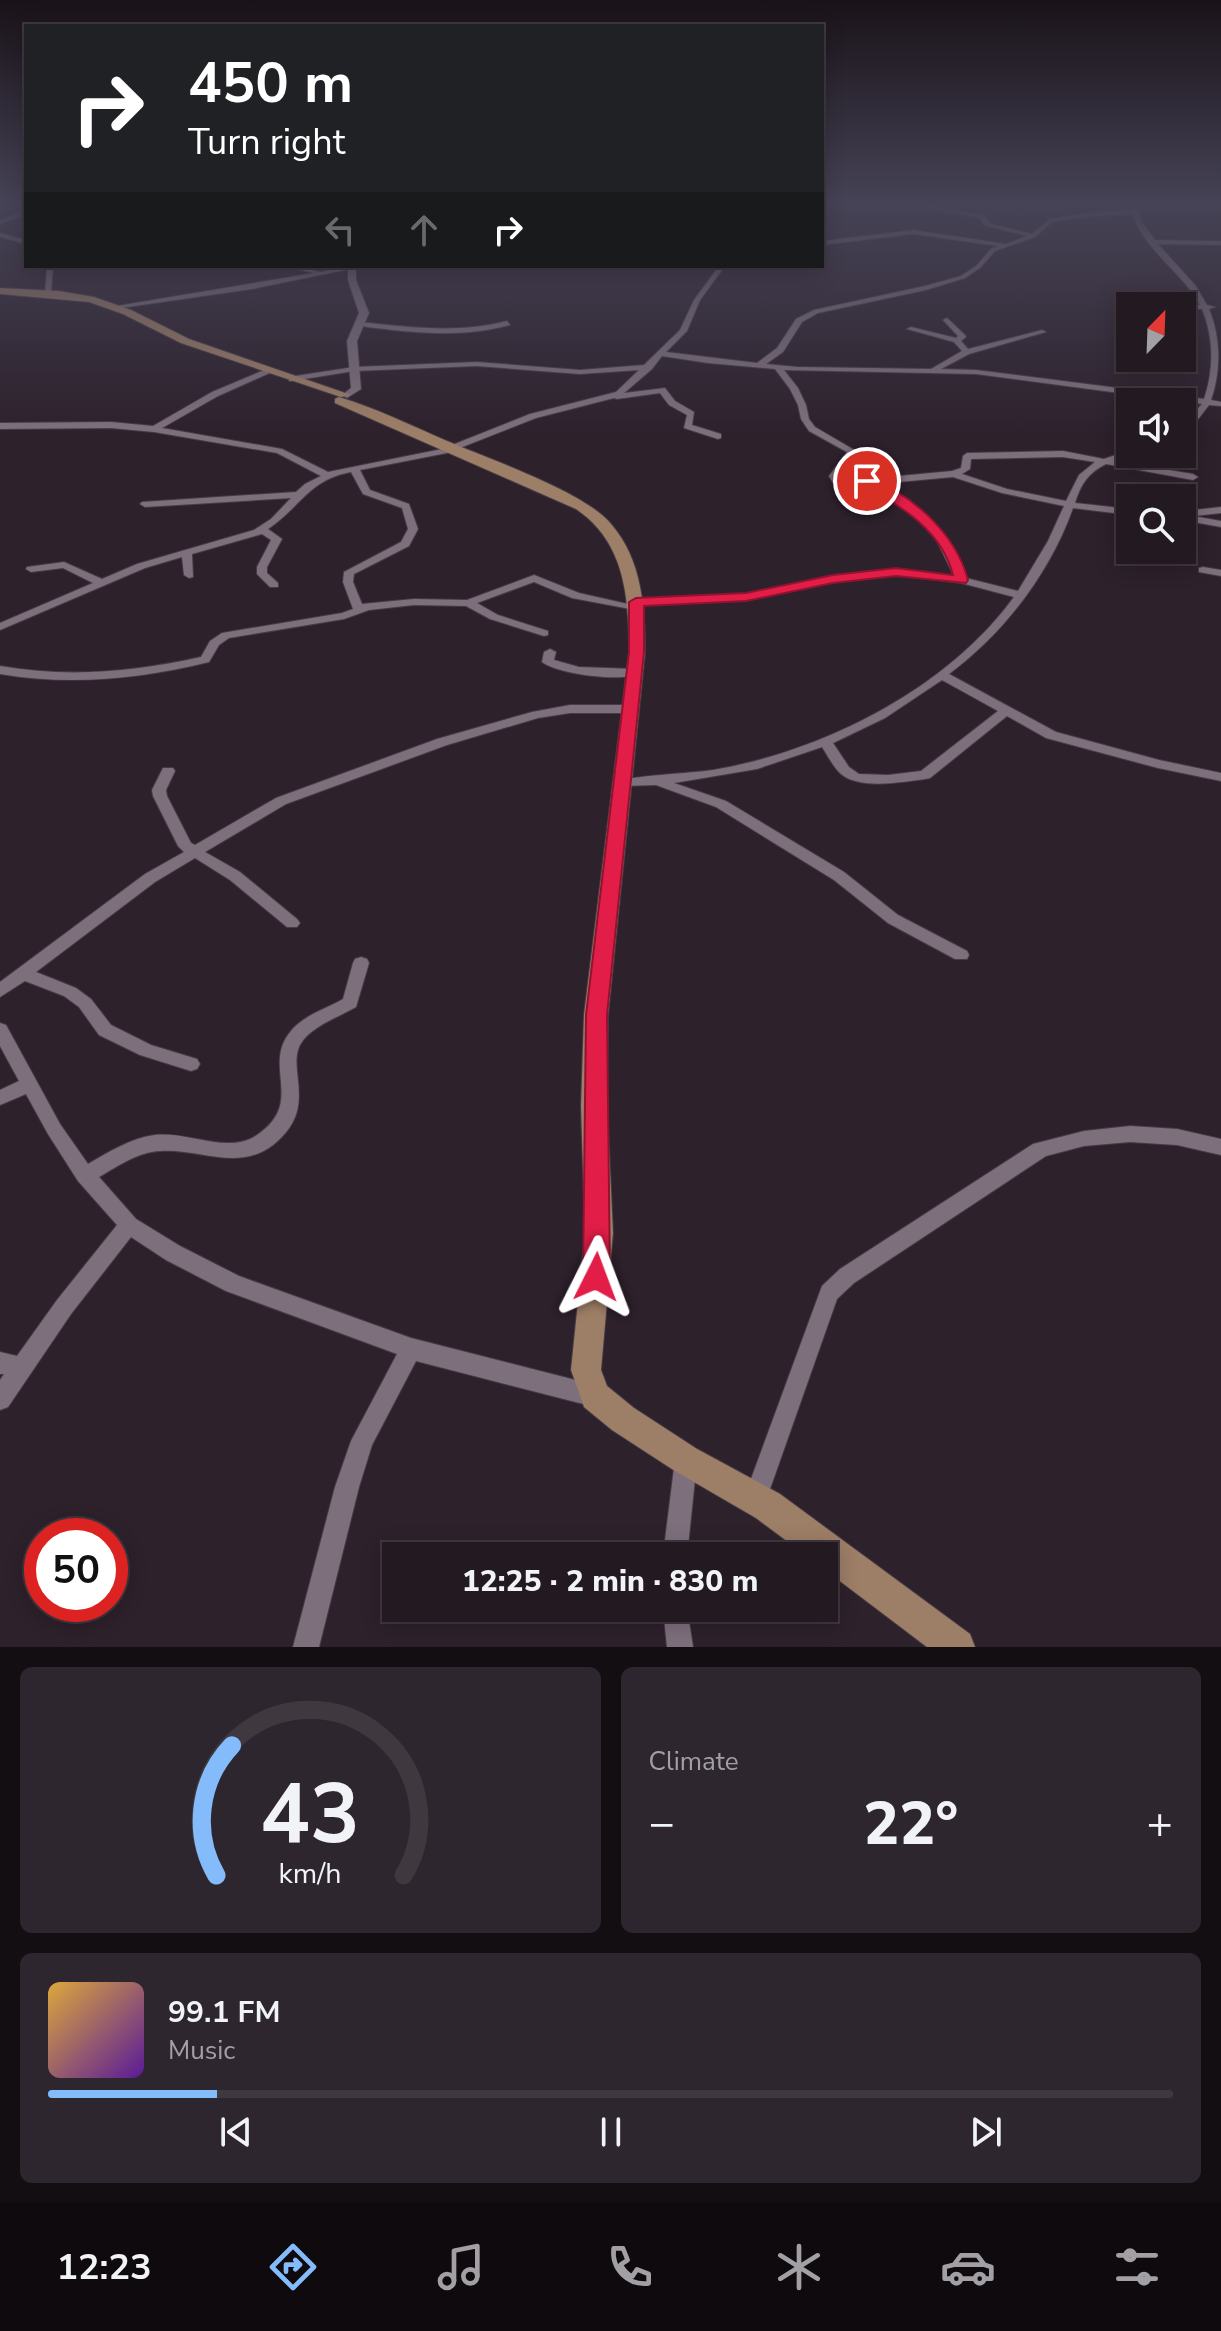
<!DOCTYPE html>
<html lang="en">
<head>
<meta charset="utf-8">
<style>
	:root { --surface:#221921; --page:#2e262e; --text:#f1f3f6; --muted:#a2a0a5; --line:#3f383f; --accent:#84bcfb }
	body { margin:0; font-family:"Nunito Sans",sans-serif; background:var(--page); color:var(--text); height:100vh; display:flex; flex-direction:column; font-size:30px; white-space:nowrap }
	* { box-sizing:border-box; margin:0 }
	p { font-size:26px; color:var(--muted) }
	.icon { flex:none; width:44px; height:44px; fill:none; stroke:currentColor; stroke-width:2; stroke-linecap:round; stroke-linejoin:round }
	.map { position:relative; height:1647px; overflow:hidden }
	.side { display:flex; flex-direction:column; gap:20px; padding:20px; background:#130e12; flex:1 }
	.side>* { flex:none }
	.top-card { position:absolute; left:24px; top:24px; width:800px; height:244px; border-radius:0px; box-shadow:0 4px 20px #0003,0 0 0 2px var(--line); background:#202124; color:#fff; overflow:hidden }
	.needle { width:52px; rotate:23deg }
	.controls { position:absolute; left:1116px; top:292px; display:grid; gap:16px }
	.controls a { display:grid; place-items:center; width:80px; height:80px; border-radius:0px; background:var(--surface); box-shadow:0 4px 20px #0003,0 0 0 2px var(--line); font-size:40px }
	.speed { position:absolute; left:24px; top:1518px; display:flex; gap:16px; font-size:40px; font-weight:700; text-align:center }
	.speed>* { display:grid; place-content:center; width:104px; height:104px; border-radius:50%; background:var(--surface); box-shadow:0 4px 20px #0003,0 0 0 2px var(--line); line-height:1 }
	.speed .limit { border:12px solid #d22; background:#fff; color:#111 }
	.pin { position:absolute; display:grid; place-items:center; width:68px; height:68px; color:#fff; margin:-34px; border:4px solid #fff; border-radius:50%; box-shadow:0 2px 8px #0007 }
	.me { position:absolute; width:88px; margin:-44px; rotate:3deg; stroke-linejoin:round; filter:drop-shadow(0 0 6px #0008) }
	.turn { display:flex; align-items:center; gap:28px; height:168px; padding:0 32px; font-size:36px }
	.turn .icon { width:104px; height:104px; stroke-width:2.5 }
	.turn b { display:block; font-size:56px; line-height:68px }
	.lanes { display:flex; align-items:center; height:76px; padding:0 32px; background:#0003; justify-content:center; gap:40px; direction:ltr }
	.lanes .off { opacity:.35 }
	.big { font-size:60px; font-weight:800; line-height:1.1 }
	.side .widget { flex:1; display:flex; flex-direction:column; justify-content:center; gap:12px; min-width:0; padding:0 28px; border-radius:12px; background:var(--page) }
	.side .dial { align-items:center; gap:0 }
	.dial svg { height:208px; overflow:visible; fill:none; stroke:var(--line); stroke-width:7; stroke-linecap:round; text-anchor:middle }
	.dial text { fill:var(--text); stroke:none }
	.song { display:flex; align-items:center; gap:24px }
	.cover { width:96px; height:96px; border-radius:12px; background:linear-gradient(135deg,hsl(40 70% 55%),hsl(270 70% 35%)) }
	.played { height:8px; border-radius:4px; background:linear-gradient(90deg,var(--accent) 15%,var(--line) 15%) }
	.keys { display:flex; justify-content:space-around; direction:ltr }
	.heat { display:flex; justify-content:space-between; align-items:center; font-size:44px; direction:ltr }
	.side .tiles { flex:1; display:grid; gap:20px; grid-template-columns:1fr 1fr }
	.widget:last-child { grid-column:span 2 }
	.trip { position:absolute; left:382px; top:1542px; width:456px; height:80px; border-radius:0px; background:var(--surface); box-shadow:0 4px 20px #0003,0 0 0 2px var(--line); font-weight:800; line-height:80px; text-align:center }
	.menu { display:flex; height:128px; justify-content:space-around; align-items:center; background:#0e0a0d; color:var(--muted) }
	.menu .icon { width:56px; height:56px }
	.menu .active { color:var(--accent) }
	.menu b { font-size:36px; color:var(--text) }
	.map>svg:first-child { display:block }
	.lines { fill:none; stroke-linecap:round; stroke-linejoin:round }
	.minor-casing { stroke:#473c46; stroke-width:2 }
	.tertiary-casing { stroke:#473c46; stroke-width:2 }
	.secondary-casing { stroke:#473c46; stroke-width:2 }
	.minor { fill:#7e6f7d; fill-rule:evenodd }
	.tertiary { fill:#7e6f7d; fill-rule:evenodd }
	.secondary { fill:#9d7e67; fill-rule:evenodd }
	.route { fill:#e11d48; stroke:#92132f; stroke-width:2 }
</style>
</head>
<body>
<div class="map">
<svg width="1221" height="1647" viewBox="0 0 1221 1647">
	<rect width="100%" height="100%" fill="#2d212c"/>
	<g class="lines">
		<g class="minor-casing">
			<g id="minor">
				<path d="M891,201h12l81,14 7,9 41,10 18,-15 45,-7 40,-2 9,-9h6l-11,12 2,8 14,19 66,1v4l-63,-1 37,41 12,20 8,2 -6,2c12,29 12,62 2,91l10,2v4l-12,-1 -10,13 -14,13 -3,1v-7l20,-21 -226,-30 -192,-4 14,18 8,17 3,14 6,8 41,24 -17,25 1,3 17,1 95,-9 9,-3 2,-12 4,-3 96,-2 41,8 26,-9v4l3,1 -18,6 78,13 5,3 -5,3 -87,-16c-18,9 -25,20 -31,39l55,6v6l-57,-7c-23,65 -69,125 -124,166l107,58 103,28 62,13v8l-63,-13 -112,-30 -39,-22 -77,62 -5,1c-23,3 -65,11 -84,-5 -7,-6 -13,-18 -19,-27l-65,22 -83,14 52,18 118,71 54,43 69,36 2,4 -2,4h-12l-67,-36 -54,-43 -118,-73 -60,-22 -32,1 -7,-4c8,-6 79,-9 96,-12 111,-19 234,-81 301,-173l-53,-14 -65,-8 -63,7 -87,18 -114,4 -1,-2 5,-3 110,-5 87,-18 63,-7 58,7 -18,-37 -24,-26 -46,-28 -33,-2 -4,-7 18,-24 -38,-21 -8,-12 -3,-14 -8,-16 -15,-20 -67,-6 -46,-7 -10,13 -28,24 41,-5 10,13 19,11 -2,13 29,9v4l-3,1 -34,-11 3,-13 -18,-10 -9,-12 -43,6 -3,-1 -78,20 -89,35 -87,17 10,20 39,14 9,25 -9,17 -55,28 -1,8 9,22 52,-5 53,1 67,-25 45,18 62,14v4l-69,-13 -38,-16 -57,21 21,12 50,16v4l-4,1 -54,-17 -24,-13 -52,-1 -45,5 -25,9 -115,19 -10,7 -10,17c-69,17 -138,24 -209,12v-8c68,12 133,6 201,-9l9,-16 12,-8 120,-20 11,-4 -10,-27 1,-10 57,-30 7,-13 -6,-21 -39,-14 -12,-22c-43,8 -50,35 -83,57l14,10 -15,28v6l11,10v4h-8l-13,-13v-7l14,-27 -9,-6 -70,20 1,23 -4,1 -5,-3 -2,-18 -37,11 -145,62v-7l93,-40 -30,-15 -32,4 -5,-3 1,-2 37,-5 38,17 35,-15 117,-34 17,-11 20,-21 -146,9 -5,-3 2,-2 154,-10 9,-8 16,-8 -44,-23 -123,-21 -43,-4 -111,1v-6l111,-1 42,4 59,-34 57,-24h3v4l-54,24 -56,32 120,21 46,23 114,-23 88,-35 86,-22 23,-22 -59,4 -103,-8 -123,5 -62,10h-3v-4l65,-10 123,-5 103,8 64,-5 36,-35 14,-30 25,-34h6l-25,34 -13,31 -21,21 91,11 20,-15 19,-29 18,-9 111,-24 36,-10 15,-10 15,-17 7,-3 -85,-12 -91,11v-4l91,-11 93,14 21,-8 -40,-10 -4,-2 -2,-6zM1133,214c8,33 51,60 67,91l-57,-10 -3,2 51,12h11c12,29 12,61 2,90l-228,-29 -35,-1 28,-15 77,-22 -4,-2 -74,19 -7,-8 5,-4 -1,-2 -18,-17 -4,2 15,16 -2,2 -45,-11 -4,2 47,13 8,9 -31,18 -134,-2 -31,-3 17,-12 19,-30 16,-9 108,-23 39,-12 15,-10 15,-17 40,-14 17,-15 43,-6zM1063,457l32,5 -16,13 -13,26 -59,-12 -45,-15 8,-5 1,-10zM953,477l49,16 62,13 -16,35 -30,50 -52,-13c-10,-30 -30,-57 -56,-76 -10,-7 -22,-11 -33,-18zM942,680l56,31 -77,60 -33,4 -29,-1 -10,-7 -16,-24 52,-25z"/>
				<polygon points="26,210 26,214 0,224 0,220"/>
				<polygon points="0,233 26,240 26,244 0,237"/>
				<polygon points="47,266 53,266 51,293 48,295 45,293"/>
				<polygon points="283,266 296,266 320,272 352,266 355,268 252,289 114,309 111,307 314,273"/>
				<path d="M507,321l3,4c-40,11 -78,9 -118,5 -12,-2 -26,-2 -37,-6l4,-2c50,5 98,12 148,-1z"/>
				<polygon points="1221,507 1221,513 1194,516 1189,513 1194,510"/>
				<polygon points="1182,514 1221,521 1221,527 1182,520"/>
				<polygon points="1203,567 1221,570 1221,576 1199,572 1199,568"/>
				<path d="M550,649l6,3 -2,8 25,7 55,2 6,4c-15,10 -83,1 -98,-11l2,-10z"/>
				<polygon points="570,705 630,705 636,709 630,713 570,713 538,718 447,745 286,804 205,852 240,872 297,919 300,923 297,927 287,927 230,880 195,858 155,882 36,972 76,988 91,999 111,1025 151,1045 197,1059 200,1064 197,1069 191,1071 140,1055 99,1035 79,1007 64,996 25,981 0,997 0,982 145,874 184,852 178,846 153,796 152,790 163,768 173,768 175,771 166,790 167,796 191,843 195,845 276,798 437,739 532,712"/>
				<path d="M361,957l6,2 2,4 -13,44c-17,10 -39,17 -52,32 -23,27 19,66 -31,106 -35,27 -74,3 -113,6 -22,1 -42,15 -61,26l37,42 44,27 59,30 172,62 184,47 8,3 3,8 -3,8 -8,3 -179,-46 -44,84 -13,42 -40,160h-26l42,-160 16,-46 46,-87 -171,-63 -60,-31 -35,-23 -60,77 -63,93 -8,3v-30l4,-6h-4v-22l17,4 40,-56 60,-75 -39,-44 -30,-47 -22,-40 -26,11v-15l19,-9 -19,-35v-23l6,2 54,99 28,40c21,-12 43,-26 67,-29 33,-4 73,20 102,0 49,-33 4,-69 34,-104 13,-16 35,-22 52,-32l10,-36 2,-4z"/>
				<polygon points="1130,1126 1177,1129 1221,1139 1221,1155 1177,1145 1130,1142 1084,1146 1046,1156 854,1283 837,1299 764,1506 756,1510 748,1506 744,1498 822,1286 840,1269 1033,1144 1084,1131"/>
				<polygon points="686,1449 694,1452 697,1460 687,1556 663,1556 675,1460 678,1452"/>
				<polygon points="663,1608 687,1608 693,1647 667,1647"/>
			</g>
		</g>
		<g class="tertiary-casing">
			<polygon id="tertiary" points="348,266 356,266 356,280 369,313 357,341 361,389 347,398 342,395 351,388 347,341 359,313 348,280"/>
		</g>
		<g class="secondary-casing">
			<g id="secondary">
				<polygon points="0,288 59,291 94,297 131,310 189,339 351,395 341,397 181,343 123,314 89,302 0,294"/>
				<path d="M339,397c37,11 73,29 108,44 42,18 138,51 164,83 31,36 34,83 34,128l-37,363 -1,91 6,127 -12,137 6,16 27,22 63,41 83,45 190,140 5,13h-48l-103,-78v-13h-17l-51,-38 -81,-47 -63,-41 -28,-23 -13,-37 14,-137 -4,-127 3,-91 45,-363c0,-55 -4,-110 -53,-143l-241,-106v-4z"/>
			</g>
		</g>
		<use href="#minor" class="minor"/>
		<use href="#tertiary" class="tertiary"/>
		<use href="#secondary" class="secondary"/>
	</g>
	<linearGradient id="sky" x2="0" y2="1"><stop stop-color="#191218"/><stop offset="0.47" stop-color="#464356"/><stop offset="1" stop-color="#464356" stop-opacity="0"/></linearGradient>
	<rect width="1221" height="432" fill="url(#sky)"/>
	<path class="route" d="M867,478c45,15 89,56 101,102l-2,3 -70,-7 -63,7 -87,18 -102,5v46l-37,363 3,262 -4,8 -10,4 -9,-4 -4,-8 3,-262 43,-363v-50l7,-4 110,-5 87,-18 63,-7 57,7c-11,-45 -53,-69 -90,-91l-2,-3z"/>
</svg>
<div class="controls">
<a><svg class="needle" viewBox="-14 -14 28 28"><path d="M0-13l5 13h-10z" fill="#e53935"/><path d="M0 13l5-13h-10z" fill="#a2a0a5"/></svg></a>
<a><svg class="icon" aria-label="sound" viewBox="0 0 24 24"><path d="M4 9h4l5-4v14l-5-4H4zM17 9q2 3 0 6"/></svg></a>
<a><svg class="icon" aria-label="search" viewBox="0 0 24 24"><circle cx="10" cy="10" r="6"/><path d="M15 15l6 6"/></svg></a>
</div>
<div class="speed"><div class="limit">50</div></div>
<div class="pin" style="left:867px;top:481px;background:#d93025"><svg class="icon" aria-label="arrive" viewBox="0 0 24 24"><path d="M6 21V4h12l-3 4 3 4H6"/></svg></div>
<svg class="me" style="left:596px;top:1277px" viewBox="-20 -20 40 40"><path d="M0-17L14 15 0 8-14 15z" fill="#e11d48" stroke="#fff" stroke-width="4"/></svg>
<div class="trip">12:25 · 2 min · 830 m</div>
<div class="top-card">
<div class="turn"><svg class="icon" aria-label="right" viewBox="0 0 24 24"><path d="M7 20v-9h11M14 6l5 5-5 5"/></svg><div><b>450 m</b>Turn right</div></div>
<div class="lanes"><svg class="icon off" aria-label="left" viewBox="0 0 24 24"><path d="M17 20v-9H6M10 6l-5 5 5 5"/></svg><svg class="icon off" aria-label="ahead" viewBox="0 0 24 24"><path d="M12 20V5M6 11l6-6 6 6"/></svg><svg class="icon" aria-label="right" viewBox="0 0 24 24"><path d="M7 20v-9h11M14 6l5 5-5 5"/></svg></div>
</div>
</div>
<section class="side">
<div class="tiles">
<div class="widget dial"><svg viewBox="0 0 100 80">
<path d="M14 69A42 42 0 1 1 86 69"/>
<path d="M14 69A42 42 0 0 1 20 19" stroke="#84bcfb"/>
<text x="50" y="56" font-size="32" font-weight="700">43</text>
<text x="50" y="72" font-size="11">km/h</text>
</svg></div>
<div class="widget"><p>Climate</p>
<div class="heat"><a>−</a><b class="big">22°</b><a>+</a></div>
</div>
<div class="widget">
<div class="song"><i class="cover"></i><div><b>99.1 FM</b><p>Music</p></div></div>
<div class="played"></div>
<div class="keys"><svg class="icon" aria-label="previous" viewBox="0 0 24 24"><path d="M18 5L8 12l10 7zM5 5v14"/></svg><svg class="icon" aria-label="pause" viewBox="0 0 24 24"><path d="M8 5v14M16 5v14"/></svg><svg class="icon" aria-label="next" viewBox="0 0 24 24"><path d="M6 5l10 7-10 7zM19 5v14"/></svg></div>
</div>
</div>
</section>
<nav class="menu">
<b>12:23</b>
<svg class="icon active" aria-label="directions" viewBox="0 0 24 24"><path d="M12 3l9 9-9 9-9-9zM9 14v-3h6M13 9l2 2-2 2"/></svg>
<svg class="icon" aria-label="music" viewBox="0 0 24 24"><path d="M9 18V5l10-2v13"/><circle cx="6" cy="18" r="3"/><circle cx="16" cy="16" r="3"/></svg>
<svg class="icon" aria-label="phone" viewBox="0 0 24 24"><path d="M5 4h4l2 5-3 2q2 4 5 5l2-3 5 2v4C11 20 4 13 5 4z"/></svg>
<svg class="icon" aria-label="climate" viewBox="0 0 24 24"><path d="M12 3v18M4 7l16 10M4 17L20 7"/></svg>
<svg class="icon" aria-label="car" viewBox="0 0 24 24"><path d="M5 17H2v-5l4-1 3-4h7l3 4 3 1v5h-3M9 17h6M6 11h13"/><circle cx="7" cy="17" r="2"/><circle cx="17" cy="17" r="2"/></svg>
<svg class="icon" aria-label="filters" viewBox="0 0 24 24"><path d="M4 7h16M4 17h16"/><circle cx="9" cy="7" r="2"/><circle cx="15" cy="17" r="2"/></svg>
</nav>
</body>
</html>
